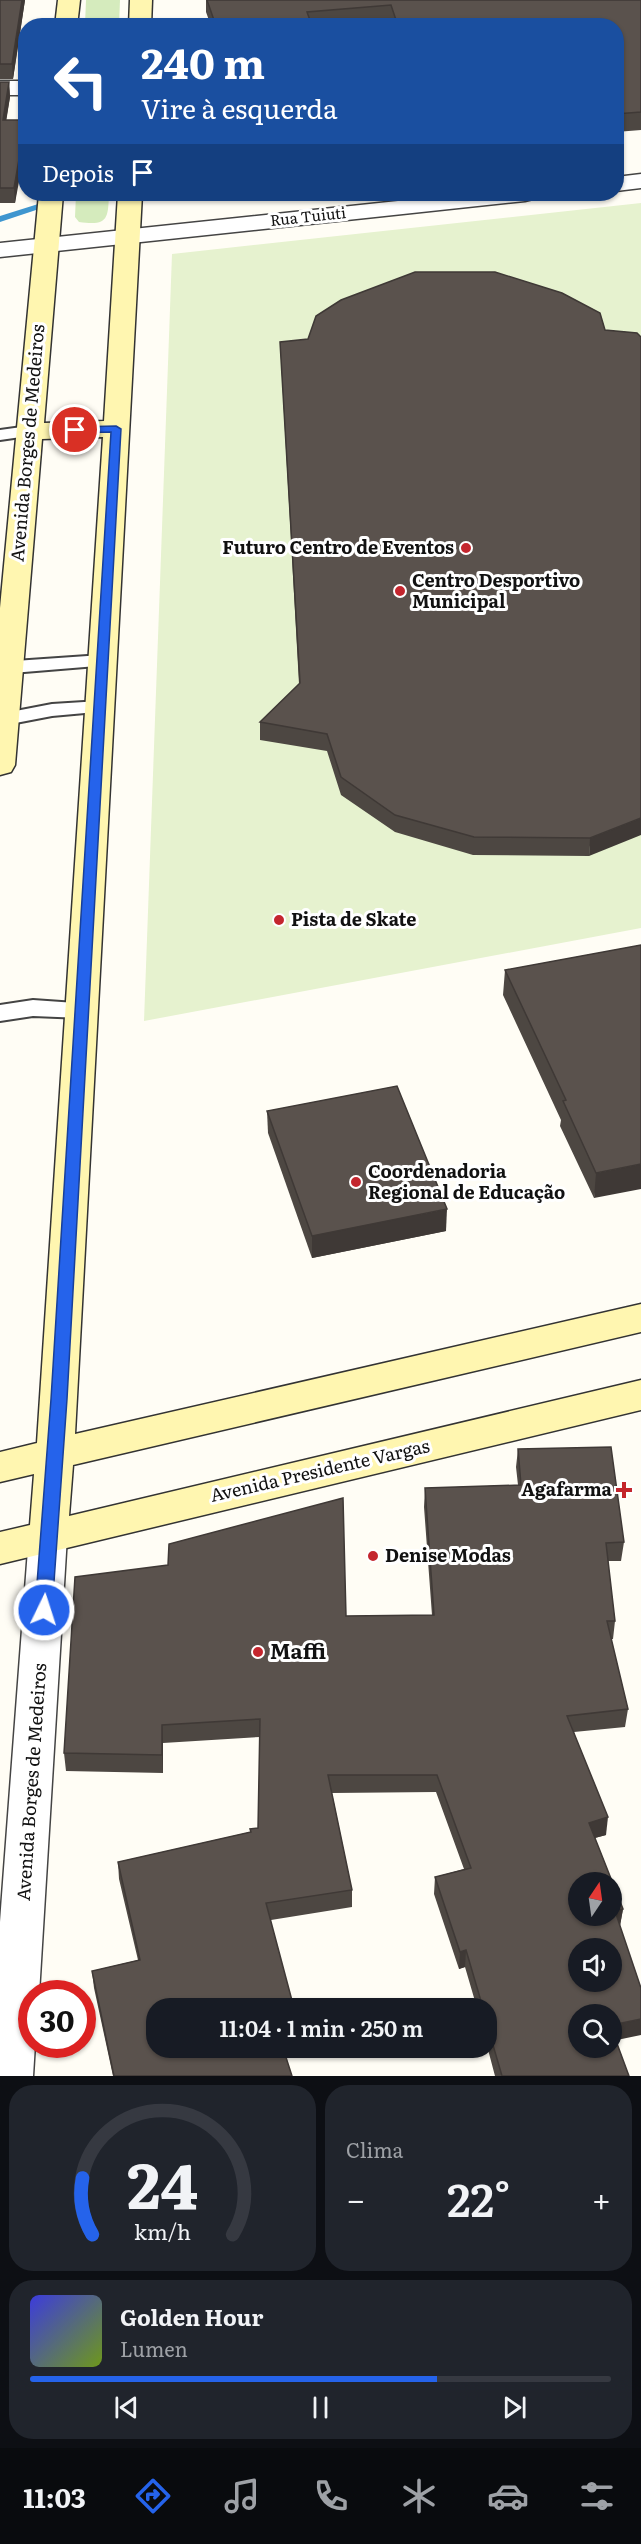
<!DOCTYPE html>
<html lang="pt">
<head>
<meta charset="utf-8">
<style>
	:root { --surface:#171b24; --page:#20242c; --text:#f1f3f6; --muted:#9ea1a6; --line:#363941; --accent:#2563eb }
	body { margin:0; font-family:Literata,serif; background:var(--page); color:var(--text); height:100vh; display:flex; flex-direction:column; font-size:22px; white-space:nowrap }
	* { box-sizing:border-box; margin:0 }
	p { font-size:20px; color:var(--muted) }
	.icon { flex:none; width:33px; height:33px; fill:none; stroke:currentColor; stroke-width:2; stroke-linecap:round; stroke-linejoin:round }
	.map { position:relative; height:2076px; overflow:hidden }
	.details { display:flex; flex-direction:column; gap:9px; padding:9px; background:#0d0f14; flex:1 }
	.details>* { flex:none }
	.hud { position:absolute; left:18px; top:18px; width:606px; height:183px; border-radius:24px; box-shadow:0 2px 4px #0004; background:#1a4fa0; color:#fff; overflow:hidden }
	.needle { width:39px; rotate:13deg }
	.buttons { position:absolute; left:568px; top:1872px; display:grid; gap:12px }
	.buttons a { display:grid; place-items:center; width:54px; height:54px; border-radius:50%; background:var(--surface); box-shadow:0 2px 4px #0004; font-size:30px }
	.speed { position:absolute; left:18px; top:1980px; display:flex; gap:12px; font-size:30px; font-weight:700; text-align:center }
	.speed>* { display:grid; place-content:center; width:78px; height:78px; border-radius:50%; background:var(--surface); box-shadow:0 2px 4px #0004; line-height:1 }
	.speed .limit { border:9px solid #d22; background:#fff; color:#111 }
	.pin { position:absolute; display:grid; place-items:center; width:51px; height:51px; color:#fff; margin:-26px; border:3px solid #fff; border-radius:50%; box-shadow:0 2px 6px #0007 }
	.me { position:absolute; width:66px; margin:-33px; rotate:4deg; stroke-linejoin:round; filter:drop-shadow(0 0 4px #0008) }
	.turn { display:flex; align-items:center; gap:21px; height:126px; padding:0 24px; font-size:27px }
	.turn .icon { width:78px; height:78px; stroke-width:2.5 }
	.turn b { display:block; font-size:42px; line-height:51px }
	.then { display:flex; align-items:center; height:57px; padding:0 24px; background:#0003; gap:12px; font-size:22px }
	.big { font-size:45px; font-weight:600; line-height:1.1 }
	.details .card { flex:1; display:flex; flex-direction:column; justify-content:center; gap:9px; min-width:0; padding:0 21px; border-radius:24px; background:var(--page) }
	.details .dial { align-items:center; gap:0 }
	.dial svg { height:156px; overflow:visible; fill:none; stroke:var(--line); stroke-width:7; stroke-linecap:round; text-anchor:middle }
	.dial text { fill:var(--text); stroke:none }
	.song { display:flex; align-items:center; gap:18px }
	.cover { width:72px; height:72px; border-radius:9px; background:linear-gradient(135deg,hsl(240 70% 55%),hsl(80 70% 35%)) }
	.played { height:6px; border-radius:3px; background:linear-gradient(90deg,var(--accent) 70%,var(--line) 70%) }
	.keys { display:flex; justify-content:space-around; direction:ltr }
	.heat { display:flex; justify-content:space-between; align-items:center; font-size:33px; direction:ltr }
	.details .tiles { flex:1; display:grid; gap:9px; grid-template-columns:1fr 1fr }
	.card:last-child { grid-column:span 2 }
	.trip { position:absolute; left:146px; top:1998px; width:351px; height:60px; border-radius:24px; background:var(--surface); box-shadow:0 2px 4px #0004; font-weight:600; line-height:60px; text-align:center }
	.menu { display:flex; height:96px; justify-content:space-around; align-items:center; background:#090b0e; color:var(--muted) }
	.menu .icon { width:42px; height:42px }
	.menu .on { color:var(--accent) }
	.menu b { font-size:27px; color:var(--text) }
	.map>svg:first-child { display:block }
	.green { fill:#d5ebbd }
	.pitch { fill:#e6f2cf }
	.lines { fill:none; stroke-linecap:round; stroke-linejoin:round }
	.stream { fill:#3f96cf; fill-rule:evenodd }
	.service-casing { stroke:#444; stroke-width:4 }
	.minor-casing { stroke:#444; stroke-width:3 }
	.secondary-casing { stroke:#333; stroke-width:3 }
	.service { fill:#fff; fill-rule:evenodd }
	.minor { fill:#fff; fill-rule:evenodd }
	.secondary { fill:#fff6b0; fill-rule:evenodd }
	.wall { fill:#4d4742 }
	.shaded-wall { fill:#3f3936 }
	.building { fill:#5a524d; stroke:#3f3936; stroke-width:1.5; fill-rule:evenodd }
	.route { fill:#2563eb; stroke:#184099; stroke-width:1.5 }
	.poi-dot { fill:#c4262e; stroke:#fff; stroke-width:2 }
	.labels { text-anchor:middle; stroke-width:6; stroke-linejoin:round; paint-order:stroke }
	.far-street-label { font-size:15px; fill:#111; stroke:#fff }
	.street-label { font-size:18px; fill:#111; stroke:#fff }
	.poi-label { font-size:18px; font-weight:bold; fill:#111; stroke:#fff; text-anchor:start }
	.near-poi-label { font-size:21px; font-weight:bold; fill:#111; stroke:#fff; text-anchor:start }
</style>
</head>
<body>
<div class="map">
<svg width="641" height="2076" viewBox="0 0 641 2076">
	<rect width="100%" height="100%" fill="#fffdf5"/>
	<g class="green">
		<polygon points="86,0 120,0 119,25 85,25"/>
		<path d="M76,194h33c-1,25 -1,32 -30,28l-4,-5z"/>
	</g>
	<polygon class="pitch" points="641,203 641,928 144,1021 172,254"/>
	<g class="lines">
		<polygon class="stream" points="70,194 84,194 0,222 0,216"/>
		<g class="service-casing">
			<g id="service">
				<polygon points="29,426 35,427 38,431 35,435 0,440 0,430"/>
				<polygon points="102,655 109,657 112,661 109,665 0,674 0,662"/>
				<polygon points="100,701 107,703 110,707 107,711 52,716 0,726 0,714 52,704"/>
				<polygon points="33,1000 90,1004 93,1010 90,1016 82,1018 33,1016 0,1021 0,1005"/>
			</g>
		</g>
		<g class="minor-casing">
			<g id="minor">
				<rect x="0" y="81" width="26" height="14"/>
				<polygon points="641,174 641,188 616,191 616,177"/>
				<polygon points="464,194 537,194 533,199 525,201 0,257 0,243"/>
				<polygon points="48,1520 62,1525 67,1536 39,1994 32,1994 32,2044 35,2044 33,2076 0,2076 0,1922 29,1536 34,1525"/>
			</g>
		</g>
		<g class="secondary-casing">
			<g id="secondary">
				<polygon points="58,0 80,0 77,26 55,26"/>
				<polygon points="130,0 152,0 151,26 129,26"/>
				<polygon points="39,194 63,194 44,423 104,421 118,194 142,194 75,1434 641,1304 641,1332 73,1465 69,1516 641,1380 641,1410 0,1564 0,1532 30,1525 34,1474 0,1482 0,1452 37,1443 103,437 42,439 15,765 11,772 0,775 0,608"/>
			</g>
		</g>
		<use href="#service" class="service"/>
		<use href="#minor" class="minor"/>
		<use href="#secondary" class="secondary"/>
	</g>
	<g class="wall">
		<polygon points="0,0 25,0 13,79 0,79"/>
		<polygon points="206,0 641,0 641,130 616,132 616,26 392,26 391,22 352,26 211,26 206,12"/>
		<polygon points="0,82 9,82 10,97 6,120 26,120 15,203 0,203"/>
		<polygon points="605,330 637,333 589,856 473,855 395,832 341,795 327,751 260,740 260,722 299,684 280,342"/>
		<polygon points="641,945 594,1198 560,1126 561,1120 503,995 505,970"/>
		<polygon points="267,1111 446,1231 312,1258 268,1133"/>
		<polygon points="518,1449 624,1542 621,1561 608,1561 615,1621 613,1639 611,1639 628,1709 625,1727 574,1732 606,1835 595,1838 623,1909 620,1925 616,2041 629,2076 495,2076 486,2042 486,2008 477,2008 465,1967 459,1969 434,1894 435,1877 464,1869 436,1792 332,1793 352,1890 352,1907 271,1920 156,2008 292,2076 113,2076 94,1988 92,1971 138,1960 119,1879 118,1862 250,1832 258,1828 260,1737 163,1743 163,1773 66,1771 64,1753 346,1616 432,1615 424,1507 425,1488 518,1485 516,1467"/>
	</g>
	<g class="shaded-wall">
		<polygon points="22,0 25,0 13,79 12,64"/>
		<polygon points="9,82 10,97 4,135 3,120"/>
		<polygon points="26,123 26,144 15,203 14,188"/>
		<polygon points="641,818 641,835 589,856 590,838"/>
		<polygon points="641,1164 641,1189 594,1198 596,1173"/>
		<polygon points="447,1209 446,1231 312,1258 312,1236"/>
		<polygon points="162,1725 163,1743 163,1773 162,1755"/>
		<polygon points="608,1817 606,1835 587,1840 589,1823"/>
		<polygon points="623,1909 620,1926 615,1911"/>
		<polygon points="466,1950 465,1967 459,1969 460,1952"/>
		<polygon points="641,2019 641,2035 612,2041 612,2025"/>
	</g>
	<g class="building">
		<polygon points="0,0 22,0 12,64 0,64"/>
		<polygon points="207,0 641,0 641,112 616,114 616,26 398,26 391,5 307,12 312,26 216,26"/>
		<polygon points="0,82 9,82 3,120 26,120 14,188 0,188"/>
		<polygon points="415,272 495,272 562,293 600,313 605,330 637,333 641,337 641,818 590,838 474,837 395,815 341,777 327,734 260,722 300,683 280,342 308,339 316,316 341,300"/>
		<polygon points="641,945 641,1164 596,1173 563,1101 566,1100 505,970"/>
		<polygon points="397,1086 447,1209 312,1236 267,1111"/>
		<path d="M611,1447l13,95 -18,1 9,78h-8l21,88 -61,7 41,101 -19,6 34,86 -8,2 26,77v31l-29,6v-11h-33v34h33v-18l17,46h-127l-16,-55v-13h-3l-17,-58 -6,2 -25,-75 36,-9 -34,-93h-109l24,115 -86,13 28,105h-138v40h127l9,28h-178l-22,-105 48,-11 -22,-98 133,-30 -1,-3 8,-1 2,-109 -98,6v30l-98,-2 11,-176 93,-12 1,-21 174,-46 3,118 88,-1 -9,-127 96,-3 -3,-36zM579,1882h33v34h-33zM579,1948h33v34h-33z"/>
	</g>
	<polygon class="route" points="116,426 121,429 67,1399 52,1610 49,1615 44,1617 38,1615 35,1610 51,1399 111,432 75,433 70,430 75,427"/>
	<g class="poi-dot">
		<circle cx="466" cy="548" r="6"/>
		<circle cx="400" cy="591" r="6"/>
		<circle cx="279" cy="920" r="6"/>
		<circle cx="356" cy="1182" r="6"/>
		<path d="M621 1481h6v6h6v6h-6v6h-6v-6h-6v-6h6z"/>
		<circle cx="373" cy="1556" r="6"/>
		<circle cx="258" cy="1652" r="6"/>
	</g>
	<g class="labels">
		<g class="far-street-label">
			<text transform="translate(308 217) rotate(-6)" y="5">Rua Tuiuti</text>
		</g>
		<g class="street-label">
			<text transform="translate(28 443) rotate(-85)" y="6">Avenida Borges de Medeiros</text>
			<text transform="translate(320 1471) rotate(-13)" y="6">Avenida Presidente Vargas</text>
			<text transform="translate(32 1782) rotate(-86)" y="6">Avenida Borges de Medeiros</text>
		</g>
		<g class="poi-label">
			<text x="454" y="554" text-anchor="end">Futuro Centro de Eventos</text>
			<text x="412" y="587">Centro Desportivo<tspan x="412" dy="21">Municipal</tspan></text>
			<text x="291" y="926">Pista de Skate</text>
			<text x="368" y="1178">Coordenadoria<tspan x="368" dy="21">Regional de Educação</tspan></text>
			<text x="612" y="1496" text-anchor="end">Agafarma</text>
			<text x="385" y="1562">Denise Modas</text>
		</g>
		<g class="near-poi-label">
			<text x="270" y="1659">Maffi</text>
		</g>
	</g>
</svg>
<div class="buttons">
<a><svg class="needle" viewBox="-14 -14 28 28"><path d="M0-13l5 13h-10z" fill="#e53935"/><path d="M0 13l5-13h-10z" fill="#9ea1a6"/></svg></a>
<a><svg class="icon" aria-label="sound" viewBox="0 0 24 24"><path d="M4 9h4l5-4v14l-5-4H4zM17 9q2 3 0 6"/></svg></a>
<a><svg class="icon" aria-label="search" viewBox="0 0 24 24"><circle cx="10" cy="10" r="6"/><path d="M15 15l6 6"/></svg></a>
</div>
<div class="speed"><div class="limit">30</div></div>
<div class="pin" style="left:75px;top:430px;background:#d93025"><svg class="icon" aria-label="arrive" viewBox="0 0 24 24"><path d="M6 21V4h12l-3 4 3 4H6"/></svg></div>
<svg class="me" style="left:44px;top:1610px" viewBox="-20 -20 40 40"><circle r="17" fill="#2563eb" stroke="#fff" stroke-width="3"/><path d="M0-11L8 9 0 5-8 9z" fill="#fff"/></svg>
<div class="trip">11:04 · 1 min · 250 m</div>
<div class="hud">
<div class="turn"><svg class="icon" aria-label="left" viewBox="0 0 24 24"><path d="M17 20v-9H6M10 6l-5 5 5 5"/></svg><div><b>240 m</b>Vire à esquerda</div></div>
<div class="then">Depois<svg class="icon" aria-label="arrive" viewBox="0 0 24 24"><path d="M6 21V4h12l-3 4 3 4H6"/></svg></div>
</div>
</div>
<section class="details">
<div class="tiles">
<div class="card dial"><svg viewBox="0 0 100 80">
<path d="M14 69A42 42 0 1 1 86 69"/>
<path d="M14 69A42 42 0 0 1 9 40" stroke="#2563eb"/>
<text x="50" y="56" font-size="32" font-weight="700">24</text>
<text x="50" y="72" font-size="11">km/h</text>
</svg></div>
<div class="card"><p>Clima</p>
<div class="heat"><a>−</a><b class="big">22°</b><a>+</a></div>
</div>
<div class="card">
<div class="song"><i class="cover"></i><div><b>Golden Hour</b><p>Lumen</p></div></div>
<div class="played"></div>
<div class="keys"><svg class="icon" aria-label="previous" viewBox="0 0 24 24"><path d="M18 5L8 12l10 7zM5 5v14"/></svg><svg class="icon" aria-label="pause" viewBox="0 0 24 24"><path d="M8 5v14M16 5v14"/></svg><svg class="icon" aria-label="next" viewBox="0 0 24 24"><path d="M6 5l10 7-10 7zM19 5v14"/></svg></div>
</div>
</div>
</section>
<nav class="menu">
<b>11:03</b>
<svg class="icon on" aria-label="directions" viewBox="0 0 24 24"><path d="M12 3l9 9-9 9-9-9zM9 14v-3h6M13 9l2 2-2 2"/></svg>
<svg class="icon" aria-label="music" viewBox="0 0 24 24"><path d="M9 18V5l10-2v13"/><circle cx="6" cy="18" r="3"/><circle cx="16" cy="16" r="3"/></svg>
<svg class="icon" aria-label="phone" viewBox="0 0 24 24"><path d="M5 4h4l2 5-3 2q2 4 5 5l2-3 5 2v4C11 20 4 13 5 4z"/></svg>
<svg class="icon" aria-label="climate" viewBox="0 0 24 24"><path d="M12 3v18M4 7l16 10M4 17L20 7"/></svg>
<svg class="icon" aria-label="car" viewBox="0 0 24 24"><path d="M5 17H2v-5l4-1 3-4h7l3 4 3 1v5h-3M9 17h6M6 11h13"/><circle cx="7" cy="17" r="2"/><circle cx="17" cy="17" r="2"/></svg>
<svg class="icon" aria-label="filters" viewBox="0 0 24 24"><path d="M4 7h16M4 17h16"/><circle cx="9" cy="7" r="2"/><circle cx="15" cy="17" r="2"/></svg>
</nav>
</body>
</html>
